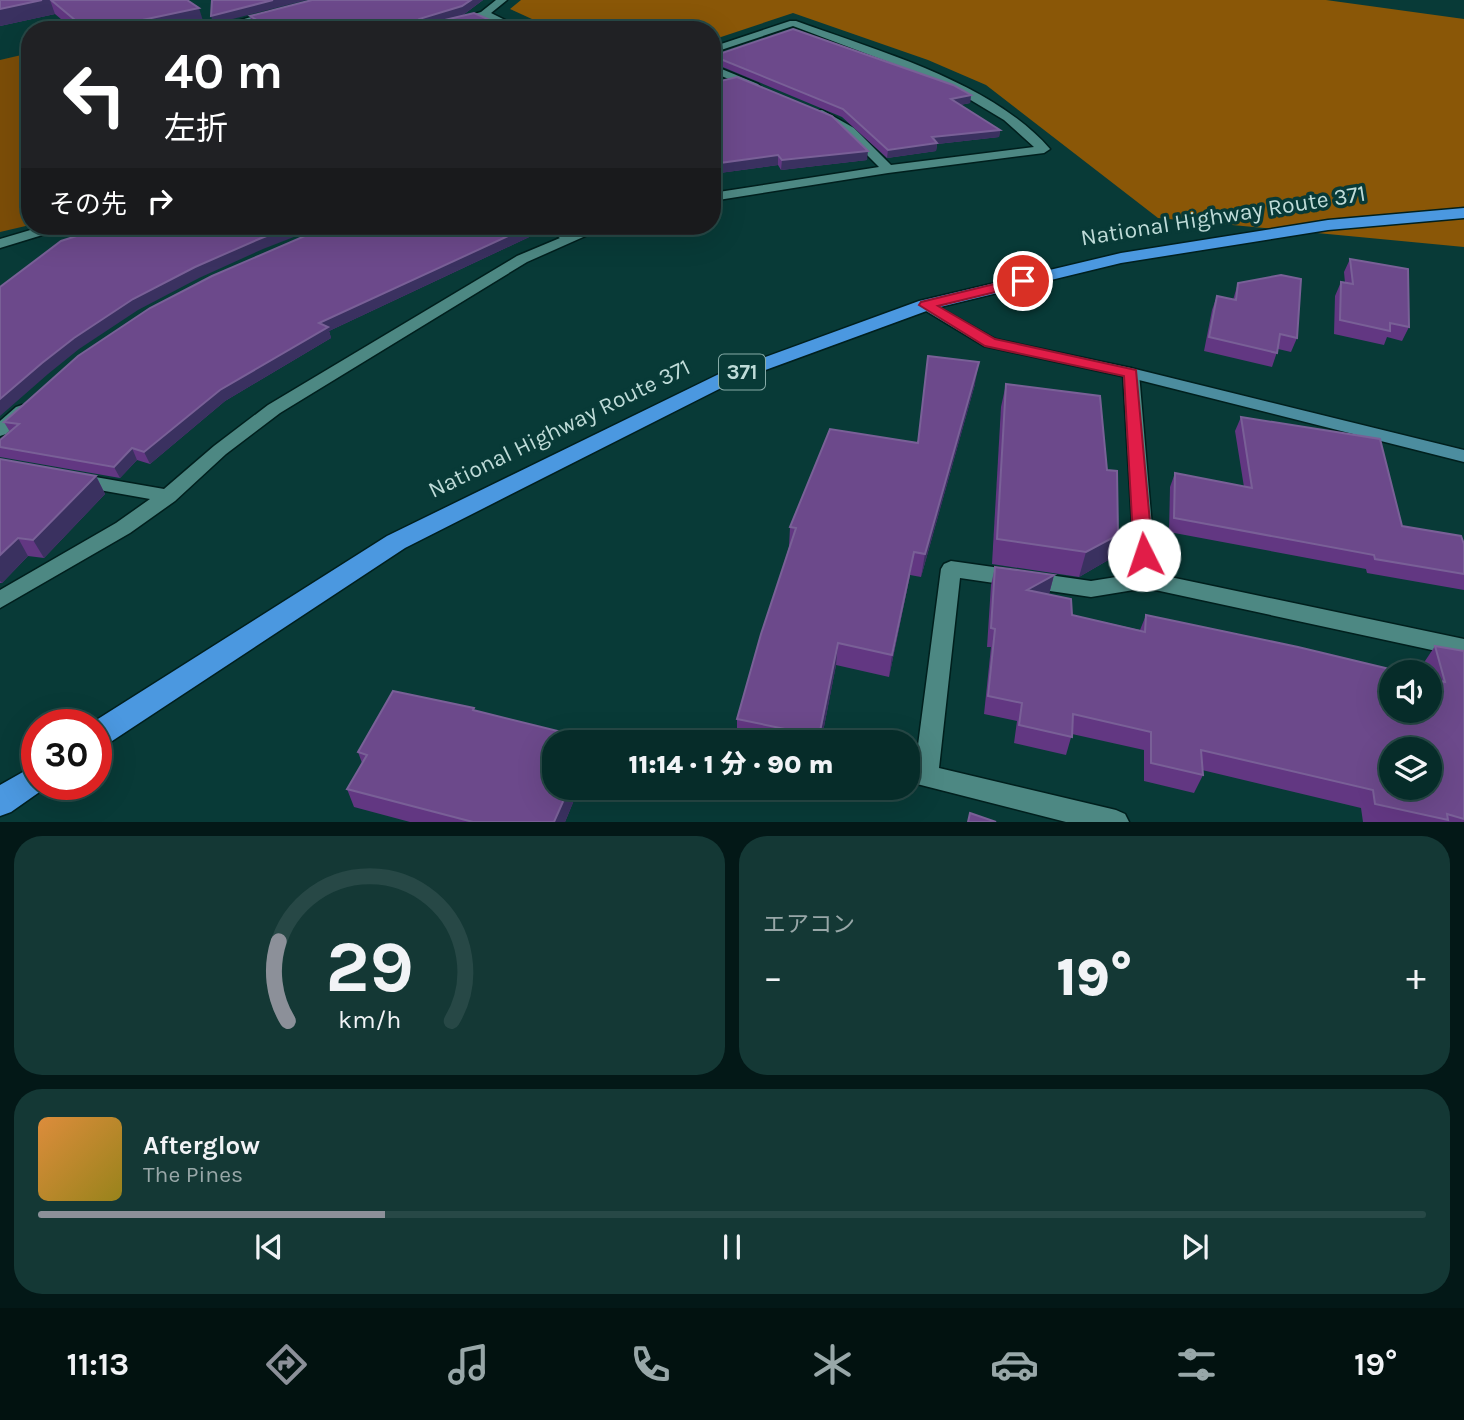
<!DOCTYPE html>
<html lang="ja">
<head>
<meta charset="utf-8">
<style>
	:root { --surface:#062c29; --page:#143835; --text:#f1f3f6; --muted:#98a7a8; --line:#274846; --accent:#8c9099 }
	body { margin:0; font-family:Karla,"Noto Sans JP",sans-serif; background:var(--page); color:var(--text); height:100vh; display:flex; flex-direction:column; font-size:26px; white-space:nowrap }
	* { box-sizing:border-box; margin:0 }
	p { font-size:23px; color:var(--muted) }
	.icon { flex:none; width:38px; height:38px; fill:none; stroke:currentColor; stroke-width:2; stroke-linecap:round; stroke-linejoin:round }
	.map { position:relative; height:822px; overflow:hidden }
	.drawer { display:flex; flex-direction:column; gap:14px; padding:14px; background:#031817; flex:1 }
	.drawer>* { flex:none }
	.top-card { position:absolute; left:21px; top:21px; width:700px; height:214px; border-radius:28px; box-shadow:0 7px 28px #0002,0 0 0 2px var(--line); background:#202124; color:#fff; overflow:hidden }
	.controls { position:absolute; left:1379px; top:660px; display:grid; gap:14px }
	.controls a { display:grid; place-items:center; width:63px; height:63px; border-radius:50%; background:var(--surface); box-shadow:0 7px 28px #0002,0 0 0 2px var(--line); font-size:35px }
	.speed { position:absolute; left:21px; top:709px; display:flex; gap:14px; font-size:35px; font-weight:700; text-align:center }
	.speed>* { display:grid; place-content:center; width:91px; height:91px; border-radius:50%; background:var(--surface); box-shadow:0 7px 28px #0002,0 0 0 2px var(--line); line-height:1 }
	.speed .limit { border:10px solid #d22; background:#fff; color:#111 }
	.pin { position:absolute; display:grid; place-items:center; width:60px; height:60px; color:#fff; margin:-30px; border:4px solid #fff; border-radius:50%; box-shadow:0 2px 7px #0007 }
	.me { position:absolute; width:77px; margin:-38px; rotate:356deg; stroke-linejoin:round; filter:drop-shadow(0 0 5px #0008) }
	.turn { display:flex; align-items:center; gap:24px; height:147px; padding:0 28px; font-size:32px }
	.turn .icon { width:91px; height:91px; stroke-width:2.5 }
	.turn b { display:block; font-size:49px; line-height:60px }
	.then { display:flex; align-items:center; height:66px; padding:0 28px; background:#0003; gap:14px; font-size:26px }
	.big { font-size:52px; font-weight:800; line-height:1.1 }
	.drawer .widget { flex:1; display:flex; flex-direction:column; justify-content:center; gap:10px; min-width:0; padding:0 24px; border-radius:28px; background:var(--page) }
	.drawer .dial { align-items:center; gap:0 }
	.dial svg { height:182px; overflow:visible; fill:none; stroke:var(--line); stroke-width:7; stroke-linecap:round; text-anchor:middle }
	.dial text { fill:var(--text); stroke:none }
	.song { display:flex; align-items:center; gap:21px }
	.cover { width:84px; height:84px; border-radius:10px; background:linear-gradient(135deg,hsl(30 70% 55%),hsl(50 70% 35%)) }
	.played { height:7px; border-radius:4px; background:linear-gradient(90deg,var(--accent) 25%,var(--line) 25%) }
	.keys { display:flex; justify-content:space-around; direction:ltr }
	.heat { display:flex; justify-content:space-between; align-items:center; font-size:38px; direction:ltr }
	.drawer .tiles { flex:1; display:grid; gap:14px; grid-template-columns:1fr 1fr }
	.widget:last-child { grid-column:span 2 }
	.trip { position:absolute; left:542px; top:730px; width:378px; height:70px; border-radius:28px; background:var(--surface); box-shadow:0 7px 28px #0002,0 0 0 2px var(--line); font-weight:800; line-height:70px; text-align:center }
	.tab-bar { display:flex; height:112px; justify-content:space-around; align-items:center; background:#021210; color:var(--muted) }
	.tab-bar .icon { width:49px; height:49px }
	.tab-bar .current { color:var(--accent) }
	.tab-bar b { font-size:32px; color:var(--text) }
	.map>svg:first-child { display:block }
	.green { fill:#7b4d08 }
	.forest { fill:#8a5707 }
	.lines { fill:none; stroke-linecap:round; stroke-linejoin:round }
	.street-casing { stroke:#001f1d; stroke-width:3 }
	.secondary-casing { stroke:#001f1d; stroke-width:3 }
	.highway-casing { stroke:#001f1d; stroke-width:3 }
	.street { fill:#4d8883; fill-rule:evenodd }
	.secondary { fill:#4c8d9f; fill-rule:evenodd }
	.highway { fill:#4b98e0; fill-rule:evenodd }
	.wall { fill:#623782 }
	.shaded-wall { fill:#3a3160 }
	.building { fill:#6c498b; stroke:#796097; stroke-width:2; fill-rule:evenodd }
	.route { fill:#e11d48; stroke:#92132f; stroke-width:2 }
	.labels { text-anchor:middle; stroke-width:7; stroke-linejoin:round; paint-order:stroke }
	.shield { fill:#083a37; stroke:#87aba8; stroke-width:2 }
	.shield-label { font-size:21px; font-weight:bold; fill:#bedbd8 }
	.street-label { font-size:23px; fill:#bedbd8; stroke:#083a37 }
</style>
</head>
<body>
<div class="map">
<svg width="1464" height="822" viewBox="0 0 1464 822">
	<rect width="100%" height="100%" fill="#083a37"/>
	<polygon class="green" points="30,53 30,225 0,232 0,60"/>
	<polygon class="forest" points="521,0 1326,0 1464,19 1464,247 1158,218 986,85 928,60 793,13 712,40 712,30 556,30 510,9"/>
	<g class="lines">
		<g class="street-casing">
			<g id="street">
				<path d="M496,0h11l-16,13 34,17c-18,0 -31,-12 -43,-12 -18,0 -38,12 -61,12l60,-18z"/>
				<polygon points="271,11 276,14 274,16 237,26 242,30 230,30 224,25"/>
				<path d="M790,21h6c82,30 196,61 254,128l-6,4 -156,20 -176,28v-8l167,-26 -33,-33 -28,-19v-4l4,-1 32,18 37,37 143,-18 -30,-27 -65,-39 -146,-55 -81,27v-6z"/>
				<polygon points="712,65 758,84 760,86 750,88 712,72"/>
				<polygon points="44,226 64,226 62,229 0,248 0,239"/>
				<polygon points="542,226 558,226 571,233 590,226 608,226 527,262 280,413 226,454 175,501 130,533 0,608 0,590 116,523 150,499 71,485 69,480 71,475 78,474 164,489 214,446 268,405 517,256 560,238"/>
				<polygon points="1131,368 1139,373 1156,574 1464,639 1464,657 1146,588 1091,597 960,578 939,768 1116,810 1125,814 1129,822 1066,822 917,784 914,776 941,569 944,564 951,561 1091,581 1135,574 1123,373"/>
				<polygon points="22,405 31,411 28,415 6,434 0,436 0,421 16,407"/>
			</g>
		</g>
		<g class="secondary-casing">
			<polygon id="secondary" points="926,300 995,339 1131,368 1464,450 1464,462 1131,378 984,346 921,308 918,305 921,302"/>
		</g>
		<g class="highway-casing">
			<g id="highway">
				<polygon points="1464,208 1464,218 1328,230 1121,263 932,309 733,382 405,548 106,745 96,748 96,724 90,724 387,536 719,374 919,301 1121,253 1328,220"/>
				<polygon points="37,764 37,784 49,784 48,786 11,812 0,816 0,785"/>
			</g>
		</g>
		<use href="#street" class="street"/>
		<use href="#secondary" class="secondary"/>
		<use href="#highway" class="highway"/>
	</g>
	<g class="wall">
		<polygon points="0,0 187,0 204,24 177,30 74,30 55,14 0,26"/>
		<polygon points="312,0 483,0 463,15 450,19 513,30 261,30 252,25 250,16"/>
		<polygon points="713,56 971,95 970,103 960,105 1000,130 999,137 937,144 936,151 887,158 842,117 713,63"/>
		<polygon points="712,83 867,160 781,170 778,165 712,174"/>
		<polygon points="544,230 329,331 331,338 225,401 150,464 137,460 120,478 0,457 0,440 10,432 4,422"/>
		<polygon points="1350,259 1409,327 1402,341 1387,337 1384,345 1334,334 1335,296 1341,282 1345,283 1344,272"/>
		<polygon points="1238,283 1297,338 1291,352 1278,349 1272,367 1204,351 1212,310 1217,296 1233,300"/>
		<polygon points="975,384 921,577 910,575 889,677 836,665 821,742 737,741 737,719 789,547 790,527 917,443"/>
		<polygon points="1006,384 1107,470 1118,535 1110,559 1079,577 992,564 1001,407"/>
		<polygon points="1241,417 1402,526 1464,544 1464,590 1367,573 1366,569 1169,532 1170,487 1175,473 1244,487 1235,431"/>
		<polygon points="0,459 96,476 105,494 44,558 28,556 2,583 0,583"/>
		<polygon points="995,567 1054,575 1049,594 1048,594 1072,615 1140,630 1146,615 1430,710 1430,672 1425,672 1423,664 1435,646 1464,651 1464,822 1363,822 1361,808 1202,770 1203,775 1194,793 1144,781 1144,750 1072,734 1066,755 1014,743 1017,721 984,714 991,647 987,647 991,585"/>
		<polygon points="475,710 555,788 579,788 565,822 410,822 354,807 347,789 362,763 358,752"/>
	</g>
	<g class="shaded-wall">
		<polygon points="42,0 50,0 55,14 0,26 0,9"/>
		<polygon points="273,0 307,0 213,24 211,16"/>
		<polygon points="471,0 483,0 463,15 420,27 417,22 419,19"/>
		<polygon points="199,8 204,24 177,30 95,30"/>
		<polygon points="720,70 721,79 712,82 712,73"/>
		<polygon points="971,95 970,103 950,107 951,99"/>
		<polygon points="1000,130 999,137 937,144 936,151 887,158 888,150 932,137"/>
		<polygon points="868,151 867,160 781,170 782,160"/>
		<polygon points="778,155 778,165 712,174 712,164"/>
		<polygon points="292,226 322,226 263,249 199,278 138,310 79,349 48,374 0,416 0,399 42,363 74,338 133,299 195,267 259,239"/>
		<polygon points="530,226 543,226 544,230 329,331 331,338 225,401 150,464 144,452 220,390 319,323"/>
		<polygon points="979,362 975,384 921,577 925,554"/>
		<polygon points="132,448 137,460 120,478 114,467"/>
		<polygon points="96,476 105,494 44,558 33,540"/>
		<polygon points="1118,535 1110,559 1079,577 1086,552"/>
		<polygon points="18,538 28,556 2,583 0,581 0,555"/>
		<polygon points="914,552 910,575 889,677 892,655"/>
		<polygon points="1054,575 1049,594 1022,608 1027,590"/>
		<polygon points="838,643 836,665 821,742 819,742"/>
		<polygon points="569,788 579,788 565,822 554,822"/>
	</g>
	<g class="building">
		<polygon points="0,0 42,0 0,9"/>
		<polygon points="51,0 187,0 199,8 95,30 87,30"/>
		<polygon points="212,0 273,0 211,16"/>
		<polygon points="312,0 471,0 462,6 419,19 417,22 428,24 474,13 513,30 273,30 250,16"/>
		<polygon points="793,29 953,85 971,95 951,99 1000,130 932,137 937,143 888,150 843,109 713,56"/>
		<polygon points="712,66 720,70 712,73"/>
		<polygon points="737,77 832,116 868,151 782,160 778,155 712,164 712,83"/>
		<polygon points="108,226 292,226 259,239 195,267 133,299 74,338 42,363 0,399 0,287 61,241"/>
		<polygon points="328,226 530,226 319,323 328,327 220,390 144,452 132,448 114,467 0,447 0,440 19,424 4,422 78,356 150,308 212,276"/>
		<polygon points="1350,259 1408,269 1409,327 1390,323 1390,331 1340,320 1341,282 1353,284"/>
		<polygon points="1281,275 1301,279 1297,338 1280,334 1277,353 1209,337 1217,296 1236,300 1238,283"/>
		<polygon points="928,356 979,362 925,554 914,552 892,655 838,643 819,736 737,719 761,634 796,528 790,527 830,429 918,443"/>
		<polygon points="1006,384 1100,396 1107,470 1117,471 1118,535 1086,552 997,539"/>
		<polygon points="1241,417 1380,439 1402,526 1461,536 1464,544 1464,574 1375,559 1374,555 1174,518 1175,473 1252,488"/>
		<polygon points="0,459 96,476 33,540 18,538 0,555"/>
		<path d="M995,567l59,8 -27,15 44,9 1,16 73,17 1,-17 152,32 104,25h-11v38h39v-31l15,3 -10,-36 29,5v168l-17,-5 1,6 -73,-16 -2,-14 -172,-40 2,25 -52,-12v-31l-78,-18 -1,23 -53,-12 3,-22 -34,-7 7,-67 -4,-1zM1391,749h39v39h-39z"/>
		<polygon points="393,691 474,708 473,710 590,739 589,742 555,742 555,788 569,788 554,822 473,822 347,789 367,755 358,752"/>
		<polygon points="970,813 996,822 968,822"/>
	</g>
	<polygon class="route" points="1023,277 1030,281 1028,284 938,306 995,339 1136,370 1153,555 1150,559 1137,559 1134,555 1124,376 985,346 919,305 921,302"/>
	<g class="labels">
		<rect class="shield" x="719" y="354.5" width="46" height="35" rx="5"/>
		<g class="shield-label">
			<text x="742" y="379">371</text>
		</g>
		<g class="street-label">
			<text transform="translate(1223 215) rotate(-9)" y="8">National Highway Route 371</text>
			<text transform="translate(559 428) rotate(-26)" y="8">National Highway Route 371</text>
		</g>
	</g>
</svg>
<div class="controls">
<a><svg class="icon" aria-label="sound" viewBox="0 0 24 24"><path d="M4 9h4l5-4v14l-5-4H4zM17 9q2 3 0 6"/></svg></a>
<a><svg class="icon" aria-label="layers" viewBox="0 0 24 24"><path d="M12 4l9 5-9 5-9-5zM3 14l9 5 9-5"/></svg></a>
</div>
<div class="speed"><div class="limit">30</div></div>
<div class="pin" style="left:1023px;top:281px;background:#d93025"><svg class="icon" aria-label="arrive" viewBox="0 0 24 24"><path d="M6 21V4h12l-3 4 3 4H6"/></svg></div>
<svg class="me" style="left:1144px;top:555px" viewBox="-20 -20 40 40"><circle r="19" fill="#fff"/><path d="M0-13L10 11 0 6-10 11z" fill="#e11d48"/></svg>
<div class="trip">11:14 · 1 分 · 90 m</div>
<div class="top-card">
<div class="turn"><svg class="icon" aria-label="left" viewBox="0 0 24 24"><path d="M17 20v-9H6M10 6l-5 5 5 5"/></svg><div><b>40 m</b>左折</div></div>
<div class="then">その先<svg class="icon" aria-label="right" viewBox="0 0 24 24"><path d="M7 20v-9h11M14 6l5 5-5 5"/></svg></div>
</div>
</div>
<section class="drawer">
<div class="tiles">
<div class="widget dial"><svg viewBox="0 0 100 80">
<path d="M14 69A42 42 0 1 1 86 69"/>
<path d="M14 69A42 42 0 0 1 10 34" stroke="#8c9099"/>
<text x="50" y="56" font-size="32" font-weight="700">29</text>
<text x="50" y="72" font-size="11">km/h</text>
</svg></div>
<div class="widget"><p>エアコン</p>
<div class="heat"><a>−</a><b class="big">19°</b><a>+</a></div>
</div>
<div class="widget">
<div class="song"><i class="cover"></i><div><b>Afterglow</b><p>The Pines</p></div></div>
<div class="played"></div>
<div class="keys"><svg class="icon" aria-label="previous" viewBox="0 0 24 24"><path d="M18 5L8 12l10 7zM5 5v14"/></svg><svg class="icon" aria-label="pause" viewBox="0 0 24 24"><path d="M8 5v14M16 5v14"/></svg><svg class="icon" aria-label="next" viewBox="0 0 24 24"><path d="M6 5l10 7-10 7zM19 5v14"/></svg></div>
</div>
</div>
</section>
<nav class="tab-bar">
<b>11:13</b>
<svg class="icon current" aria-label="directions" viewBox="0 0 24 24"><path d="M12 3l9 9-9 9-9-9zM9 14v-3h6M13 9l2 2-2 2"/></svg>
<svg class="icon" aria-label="music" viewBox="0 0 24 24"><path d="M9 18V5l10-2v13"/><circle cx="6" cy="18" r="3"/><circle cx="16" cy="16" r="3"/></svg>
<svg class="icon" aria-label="phone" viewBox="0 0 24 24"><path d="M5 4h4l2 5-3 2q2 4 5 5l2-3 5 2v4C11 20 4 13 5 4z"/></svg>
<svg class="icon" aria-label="climate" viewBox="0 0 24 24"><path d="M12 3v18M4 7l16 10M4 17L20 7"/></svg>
<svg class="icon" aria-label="car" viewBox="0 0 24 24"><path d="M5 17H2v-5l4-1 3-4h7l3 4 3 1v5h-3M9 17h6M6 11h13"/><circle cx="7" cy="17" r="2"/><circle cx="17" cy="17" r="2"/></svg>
<svg class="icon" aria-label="filters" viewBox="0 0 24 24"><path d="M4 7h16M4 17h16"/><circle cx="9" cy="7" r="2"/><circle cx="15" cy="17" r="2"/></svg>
<b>19°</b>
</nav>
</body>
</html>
